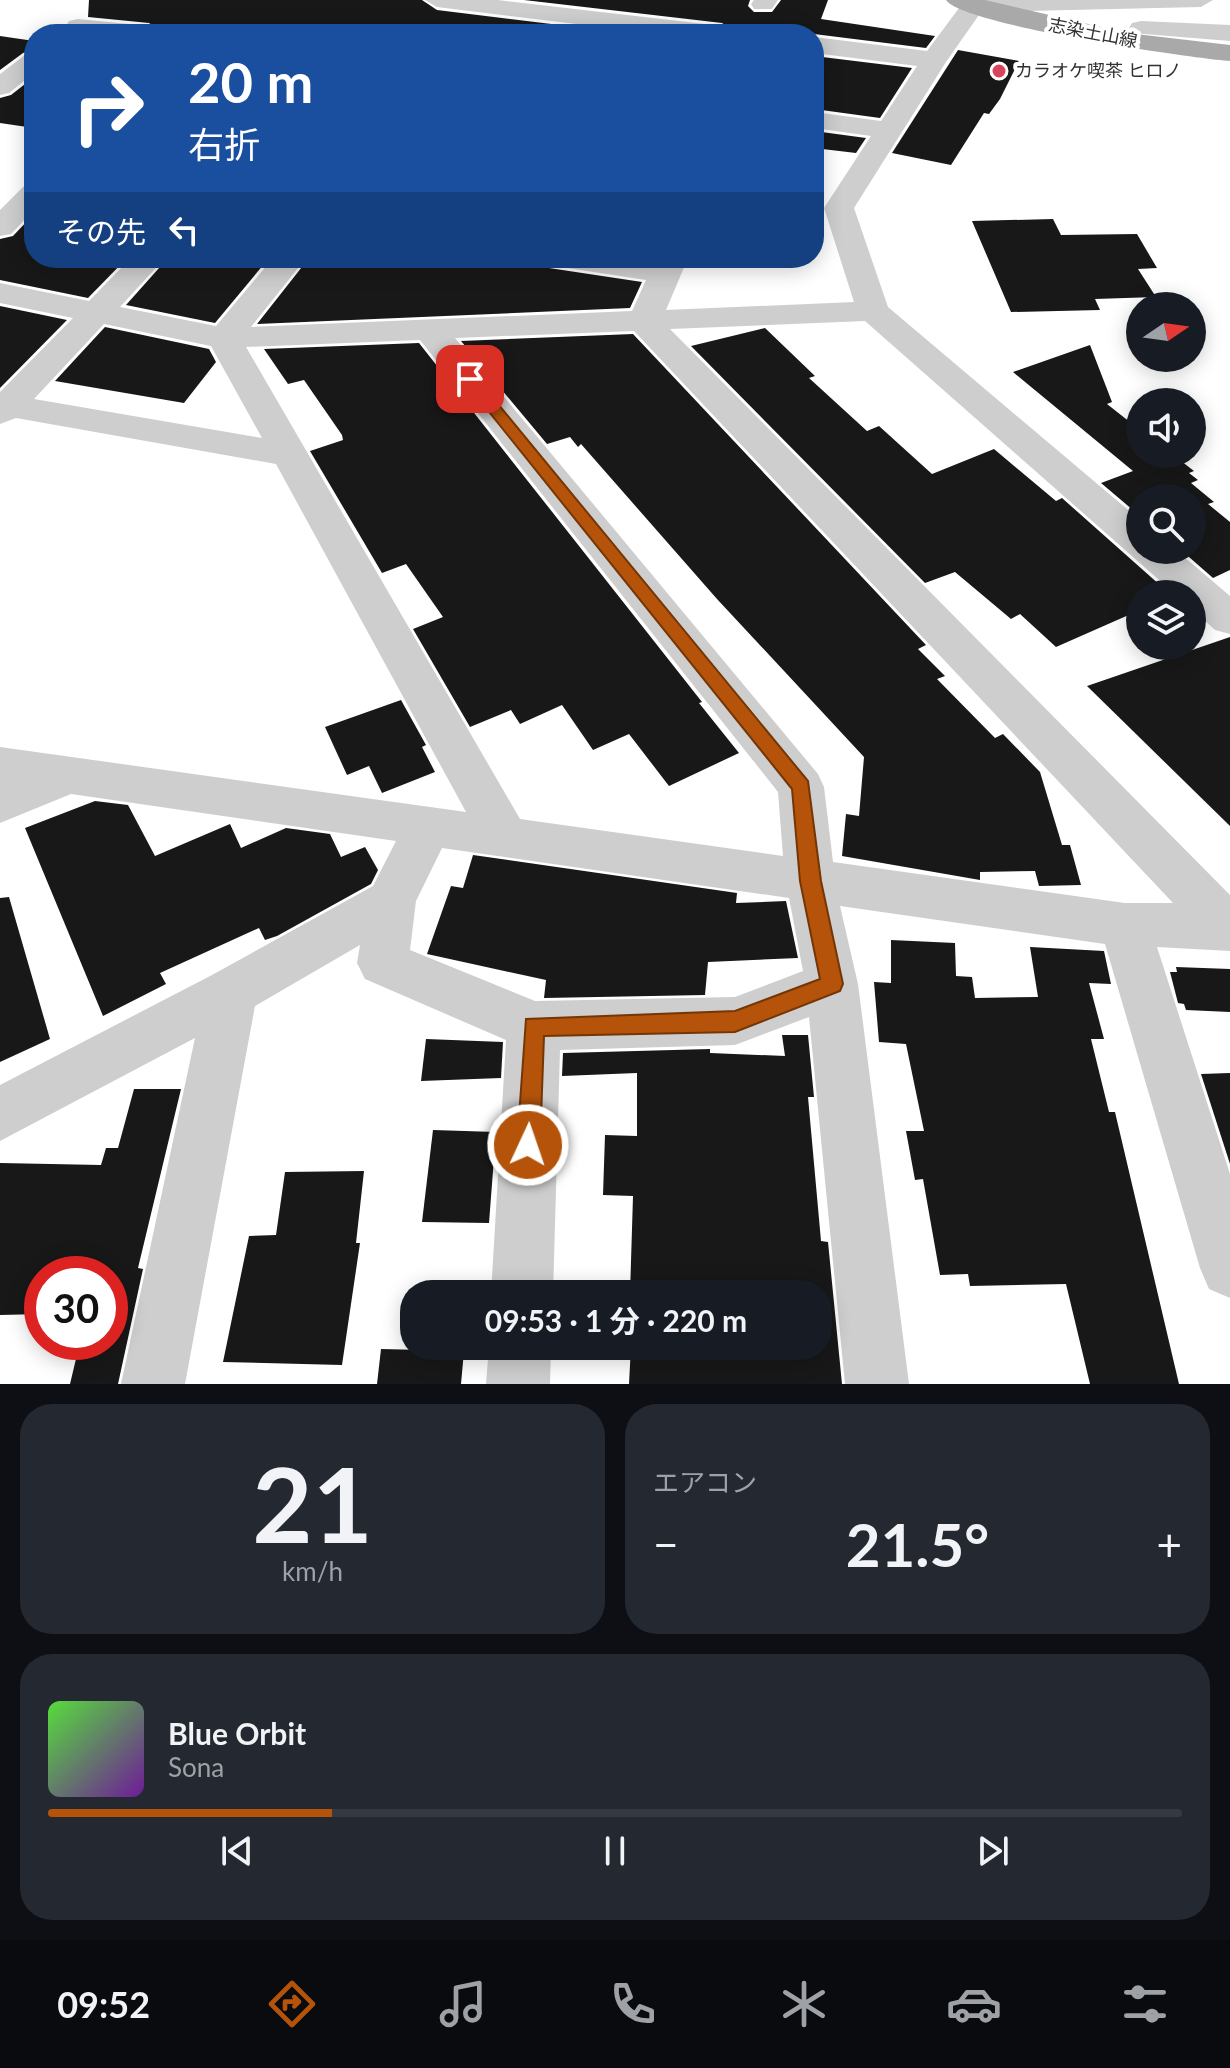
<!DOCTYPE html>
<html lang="ja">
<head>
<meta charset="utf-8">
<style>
	:root { --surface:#171b24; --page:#242831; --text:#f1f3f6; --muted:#9ea1a6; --line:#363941; --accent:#b45309 }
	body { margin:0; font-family:Lato,"Noto Sans JP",sans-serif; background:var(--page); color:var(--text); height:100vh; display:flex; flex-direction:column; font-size:30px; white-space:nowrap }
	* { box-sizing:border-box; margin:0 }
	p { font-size:26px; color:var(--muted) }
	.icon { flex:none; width:44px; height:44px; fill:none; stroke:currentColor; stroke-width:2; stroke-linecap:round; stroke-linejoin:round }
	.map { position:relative; height:1384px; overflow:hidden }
	.details { display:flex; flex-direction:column; gap:20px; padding:20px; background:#0d0f14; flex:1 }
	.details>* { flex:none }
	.hud { position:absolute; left:24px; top:24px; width:800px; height:244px; border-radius:32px; box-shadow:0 4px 20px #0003; background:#1a4fa0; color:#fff; overflow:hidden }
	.needle { width:52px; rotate:77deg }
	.fabs { position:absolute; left:1126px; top:292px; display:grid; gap:16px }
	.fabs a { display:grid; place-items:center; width:80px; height:80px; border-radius:50%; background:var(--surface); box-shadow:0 4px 20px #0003; font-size:40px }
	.speed { position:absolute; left:24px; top:1256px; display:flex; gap:16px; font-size:40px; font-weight:700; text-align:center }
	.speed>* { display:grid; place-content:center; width:104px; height:104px; border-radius:50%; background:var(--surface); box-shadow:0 4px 20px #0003; line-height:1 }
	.speed .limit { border:12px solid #d22; background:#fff; color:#111 }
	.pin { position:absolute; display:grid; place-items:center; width:68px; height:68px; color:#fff; margin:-34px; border-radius:16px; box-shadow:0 4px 12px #0006 }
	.me { position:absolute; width:88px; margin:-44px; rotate:3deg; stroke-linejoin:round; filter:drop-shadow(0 0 6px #0008) }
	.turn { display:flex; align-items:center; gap:28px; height:168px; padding:0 32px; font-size:36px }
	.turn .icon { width:104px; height:104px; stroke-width:2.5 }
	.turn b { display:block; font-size:56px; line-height:68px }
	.then { display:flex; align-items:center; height:76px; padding:0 32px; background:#0003; gap:16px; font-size:30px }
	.big { font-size:60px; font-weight:700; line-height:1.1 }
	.details .card { flex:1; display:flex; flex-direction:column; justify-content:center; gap:12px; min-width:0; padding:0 28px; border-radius:32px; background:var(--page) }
	.details .dial { align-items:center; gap:0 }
	.dial b { font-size:104px; line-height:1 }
	.song { display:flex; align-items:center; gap:24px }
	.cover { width:96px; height:96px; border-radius:12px; background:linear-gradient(135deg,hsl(110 70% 55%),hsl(280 70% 35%)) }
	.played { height:8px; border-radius:4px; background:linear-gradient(90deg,var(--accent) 25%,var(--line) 25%) }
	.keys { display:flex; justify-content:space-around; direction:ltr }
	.heat { display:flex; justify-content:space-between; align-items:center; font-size:44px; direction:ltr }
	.details .tiles { flex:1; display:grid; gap:20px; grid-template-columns:1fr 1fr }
	.card:last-child { grid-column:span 2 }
	.trip { position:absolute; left:400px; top:1280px; width:432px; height:80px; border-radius:32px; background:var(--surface); box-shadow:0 4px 20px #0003; font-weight:700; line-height:80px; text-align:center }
	.tab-bar { display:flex; height:128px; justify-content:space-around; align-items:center; background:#090b0e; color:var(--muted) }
	.tab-bar .icon { width:56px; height:56px }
	.tab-bar .on { color:var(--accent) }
	.tab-bar b { font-size:36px; color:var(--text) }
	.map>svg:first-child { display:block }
	.building { fill:#181818 }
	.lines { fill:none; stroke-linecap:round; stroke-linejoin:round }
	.minor { fill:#cecece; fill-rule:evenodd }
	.major { fill:#a9a9a9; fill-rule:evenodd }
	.route { fill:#b45309; stroke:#753606; stroke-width:2 }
	.poi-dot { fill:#d7455c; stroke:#fff; stroke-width:3 }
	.labels { text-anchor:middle; stroke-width:8; stroke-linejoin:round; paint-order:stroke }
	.far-street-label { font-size:18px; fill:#313131; stroke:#fff }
	.far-poi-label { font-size:18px; fill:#313131; stroke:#fff; text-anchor:start }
</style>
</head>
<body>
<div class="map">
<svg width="1230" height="1384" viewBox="0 0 1230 1384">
	<rect width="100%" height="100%" fill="#fff"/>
	<g class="building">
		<polygon points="89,0 422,0 437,10 634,34 165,34 149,23 88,17"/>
		<polygon points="524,0 750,0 748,6 754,12 772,12 781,0 828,0 821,19 935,36 926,48 814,34 738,34 722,23"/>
		<polygon points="0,36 34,41 34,49 23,53 0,70"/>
		<polygon points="958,50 1019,61 1000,99 989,114 984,113 951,165 892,153"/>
		<polygon points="814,56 912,68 880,118 814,109"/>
		<polygon points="34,77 34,128 0,123 0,98 11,95"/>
		<polygon points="814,131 866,138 856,153 814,148"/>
		<polygon points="32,216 34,258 127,258 88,298 0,280 0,239 13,236"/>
		<polygon points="1053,219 1061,235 1137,234 1157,268 1138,269 1156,297 1095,299 1100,310 1011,312 972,221"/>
		<polygon points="168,258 269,258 215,323 126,305"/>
		<polygon points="309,258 371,262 374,258 542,258 549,268 642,282 630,308 257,324"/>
		<polygon points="0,306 67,320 0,388"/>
		<polygon points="105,327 209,349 216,362 184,403 55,381"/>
		<polygon points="765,328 815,376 809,378 867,431 879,426 932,474 994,449 1056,501 1062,498 1170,594 1140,594 1140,610 1056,647 1020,614 1011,619 955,572 925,583 691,346"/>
		<polygon points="633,334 926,645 918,649 945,676 937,679 995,738 1003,734 1040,772 1062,845 1070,845 1081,885 1039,886 1035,871 980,872 980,880 842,856 846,814 859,816 864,757 717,599 581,444 578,447 570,437 547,444 461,341"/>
		<polygon points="419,343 702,702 699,703 739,753 669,786 629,734 593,750 562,705 520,724 511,710 470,727 413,629 443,617 406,564 382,573 310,451 343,440 342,435 304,380 288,384 264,349"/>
		<polygon points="1090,345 1112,402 1107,404 1140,430 1140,454 1172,454 1194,471 1189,473 1198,480 1191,483 1214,502 1208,504 1230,522 1230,570 1213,578 1181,550 1192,550 1192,498 1140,498 1140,516 1101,483 1133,471 1013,372"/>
		<polygon points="1230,637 1230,826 1087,686"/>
		<polygon points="401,700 426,745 422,747 435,772 382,793 369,766 347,775 325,727"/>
		<polygon points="95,801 128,805 155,856 230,824 241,848 286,828 330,834 341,857 365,847 378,870 371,884 277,936 265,940 259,928 160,973 166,984 103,1016 25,828"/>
		<polygon points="473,855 737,893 736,903 786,901 798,958 708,962 705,995 544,998 546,980 427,954 451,886 463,888"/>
		<polygon points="9,897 50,1039 0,1062 0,898"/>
		<polygon points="891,940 955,943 956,976 972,977 975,998 1038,997 1030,947 1104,951 1111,984 1089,983 1104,1039 1091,1039 1109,1112 1115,1112 1179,1384 1090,1384 1066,1284 970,1286 968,1274 940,1275 923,1179 915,1180 906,1131 924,1131 906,1044 879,1042 874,982 891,983"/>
		<polygon points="1176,967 1230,969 1230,1012 1186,1010 1184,1004 1178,1003 1170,972 1177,972"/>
		<polygon points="782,1035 808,1035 814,1097 808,1097 821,1241 828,1242 842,1384 629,1384 631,1346 818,1346 818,1294 630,1294 633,1196 603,1195 605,1135 637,1136 637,1073 562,1076 563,1053 710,1049 710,1053 785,1056"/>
		<polygon points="426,1039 503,1042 501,1078 421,1081"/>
		<polygon points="1230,1073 1230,1164 1201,1074"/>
		<polygon points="134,1089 181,1089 138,1268 143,1269 118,1384 70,1384 80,1342 110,1342 110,1274 42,1274 42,1314 0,1315 0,1163 101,1165 106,1148 118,1148"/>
		<polygon points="433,1130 496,1132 489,1223 422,1222"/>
		<polygon points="364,1171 356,1243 360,1243 342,1365 223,1362 249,1236 276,1235 285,1172"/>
		<polygon points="381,1349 464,1351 461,1384 377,1384"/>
	</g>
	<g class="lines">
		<g class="minor">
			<polygon points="425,0 498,0 722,26 735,34 659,34 437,7"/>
			<polygon points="754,0 778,0 772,9 754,9 751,4"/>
			<path d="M965,0h248l-12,7 -220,5 -35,50 -92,146 34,99 252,213v30h36l54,46v38l-15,-4 -23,-21v-15h-17l-310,-273 -195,8 560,566v56l-73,-4 73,227v124l-21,-9 -9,-21 -95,-324 -265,-38 18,78 51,400h-64l-36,-367 -74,28 -175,5 -7,244h-62l15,-254 -141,-61 -8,-16 3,-18 -105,61 -70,378h-64l74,-346 -195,103v-56l212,-110 161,-89 23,-45 -325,-47 -71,29v-76l466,65 -190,-348 -260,-46 -16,6v-32l73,-74 -73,-15v-20l89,18 42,-43h34l-45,49 96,19 57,-68h33l-55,69 381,-16 14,-31 -85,-13 -11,-2 -5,-7h82l27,4 2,-4h32l-22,52 188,-8 -30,-94 47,-72 -57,-8v-16l67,9 36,-55 -103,-13v-16l113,14zM104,324l107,22 51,92 -228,-39zM634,331l539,572h-48l-292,-41 -9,-75 -6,-13 -363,-436zM420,340l358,452 5,64 -263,-37 -274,-472zM442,848l347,50 14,73 -68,26 -200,4 -125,-51 6,-49z"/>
			<polygon points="78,19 149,26 162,34 69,31 66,26 69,21"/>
			<polygon points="1141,21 1230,25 1230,41 1132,33 1129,28 1132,23"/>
			<polygon points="34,52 34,73 9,93 0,95 0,74 25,55"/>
			<polygon points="34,184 34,210 11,234 0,236 0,210 23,187"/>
			<polygon points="489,1346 551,1346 550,1384 486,1384"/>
		</g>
		<path class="major" d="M946,0h39l142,33 103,12v16c-40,-3 -267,-36 -284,-61z"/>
	</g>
	<polygon class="route" points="465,376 475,376 808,781 821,881 843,984 840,991 735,1032 544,1036 540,1145 537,1153 528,1157 520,1153 517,1145 526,1019 735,1011 820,979 800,881 792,789 465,382"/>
	<circle class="poi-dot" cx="999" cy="71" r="8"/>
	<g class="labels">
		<g class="far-street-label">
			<text transform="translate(1093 33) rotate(11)" y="6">志染土山線</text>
		</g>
		<g class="far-poi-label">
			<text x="1015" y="77">カラオケ喫茶 ヒロノ</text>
		</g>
	</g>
</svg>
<div class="fabs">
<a><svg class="needle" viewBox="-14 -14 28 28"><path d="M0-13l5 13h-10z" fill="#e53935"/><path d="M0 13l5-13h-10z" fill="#9ea1a6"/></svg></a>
<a><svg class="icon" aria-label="sound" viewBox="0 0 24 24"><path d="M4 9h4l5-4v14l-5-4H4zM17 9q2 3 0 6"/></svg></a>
<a><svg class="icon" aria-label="search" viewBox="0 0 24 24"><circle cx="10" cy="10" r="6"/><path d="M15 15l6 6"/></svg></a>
<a><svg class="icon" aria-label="layers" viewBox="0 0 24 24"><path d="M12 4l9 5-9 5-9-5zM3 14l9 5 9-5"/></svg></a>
</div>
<div class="speed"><div class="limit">30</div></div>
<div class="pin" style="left:470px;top:379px;background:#d93025"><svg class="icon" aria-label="arrive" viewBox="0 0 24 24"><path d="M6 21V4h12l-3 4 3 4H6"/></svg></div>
<svg class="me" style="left:528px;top:1145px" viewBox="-20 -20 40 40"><circle r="17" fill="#b45309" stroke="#fff" stroke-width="3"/><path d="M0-11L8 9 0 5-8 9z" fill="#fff"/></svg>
<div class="trip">09:53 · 1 分 · 220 m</div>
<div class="hud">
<div class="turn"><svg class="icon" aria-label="right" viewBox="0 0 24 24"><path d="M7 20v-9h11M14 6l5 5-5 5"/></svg><div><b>20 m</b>右折</div></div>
<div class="then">その先<svg class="icon" aria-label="left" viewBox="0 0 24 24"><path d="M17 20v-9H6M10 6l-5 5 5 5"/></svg></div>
</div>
</div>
<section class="details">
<div class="tiles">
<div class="card dial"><b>21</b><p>km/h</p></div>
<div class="card"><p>エアコン</p>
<div class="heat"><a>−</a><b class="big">21.5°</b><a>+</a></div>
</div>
<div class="card">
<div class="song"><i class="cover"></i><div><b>Blue Orbit</b><p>Sona</p></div></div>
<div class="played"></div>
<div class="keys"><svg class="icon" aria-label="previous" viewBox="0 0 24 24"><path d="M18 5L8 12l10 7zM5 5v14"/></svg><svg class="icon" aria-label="pause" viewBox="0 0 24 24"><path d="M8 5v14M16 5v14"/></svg><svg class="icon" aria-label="next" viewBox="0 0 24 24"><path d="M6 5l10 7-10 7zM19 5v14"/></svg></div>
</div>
</div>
</section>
<nav class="tab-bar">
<b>09:52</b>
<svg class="icon on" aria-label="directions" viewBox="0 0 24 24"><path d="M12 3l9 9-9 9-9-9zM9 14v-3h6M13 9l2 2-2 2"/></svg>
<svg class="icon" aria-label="music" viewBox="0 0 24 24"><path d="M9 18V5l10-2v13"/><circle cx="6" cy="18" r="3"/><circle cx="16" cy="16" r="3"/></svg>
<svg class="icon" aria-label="phone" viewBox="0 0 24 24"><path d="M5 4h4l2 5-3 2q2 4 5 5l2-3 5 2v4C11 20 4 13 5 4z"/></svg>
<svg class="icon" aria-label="climate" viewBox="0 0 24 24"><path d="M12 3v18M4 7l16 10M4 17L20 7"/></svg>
<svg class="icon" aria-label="car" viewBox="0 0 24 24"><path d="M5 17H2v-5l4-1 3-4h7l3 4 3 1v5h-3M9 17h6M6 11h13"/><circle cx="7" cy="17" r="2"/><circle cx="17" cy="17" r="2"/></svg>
<svg class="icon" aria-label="filters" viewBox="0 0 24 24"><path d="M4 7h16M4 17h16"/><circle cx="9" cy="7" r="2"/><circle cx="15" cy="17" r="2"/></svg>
</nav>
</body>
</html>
